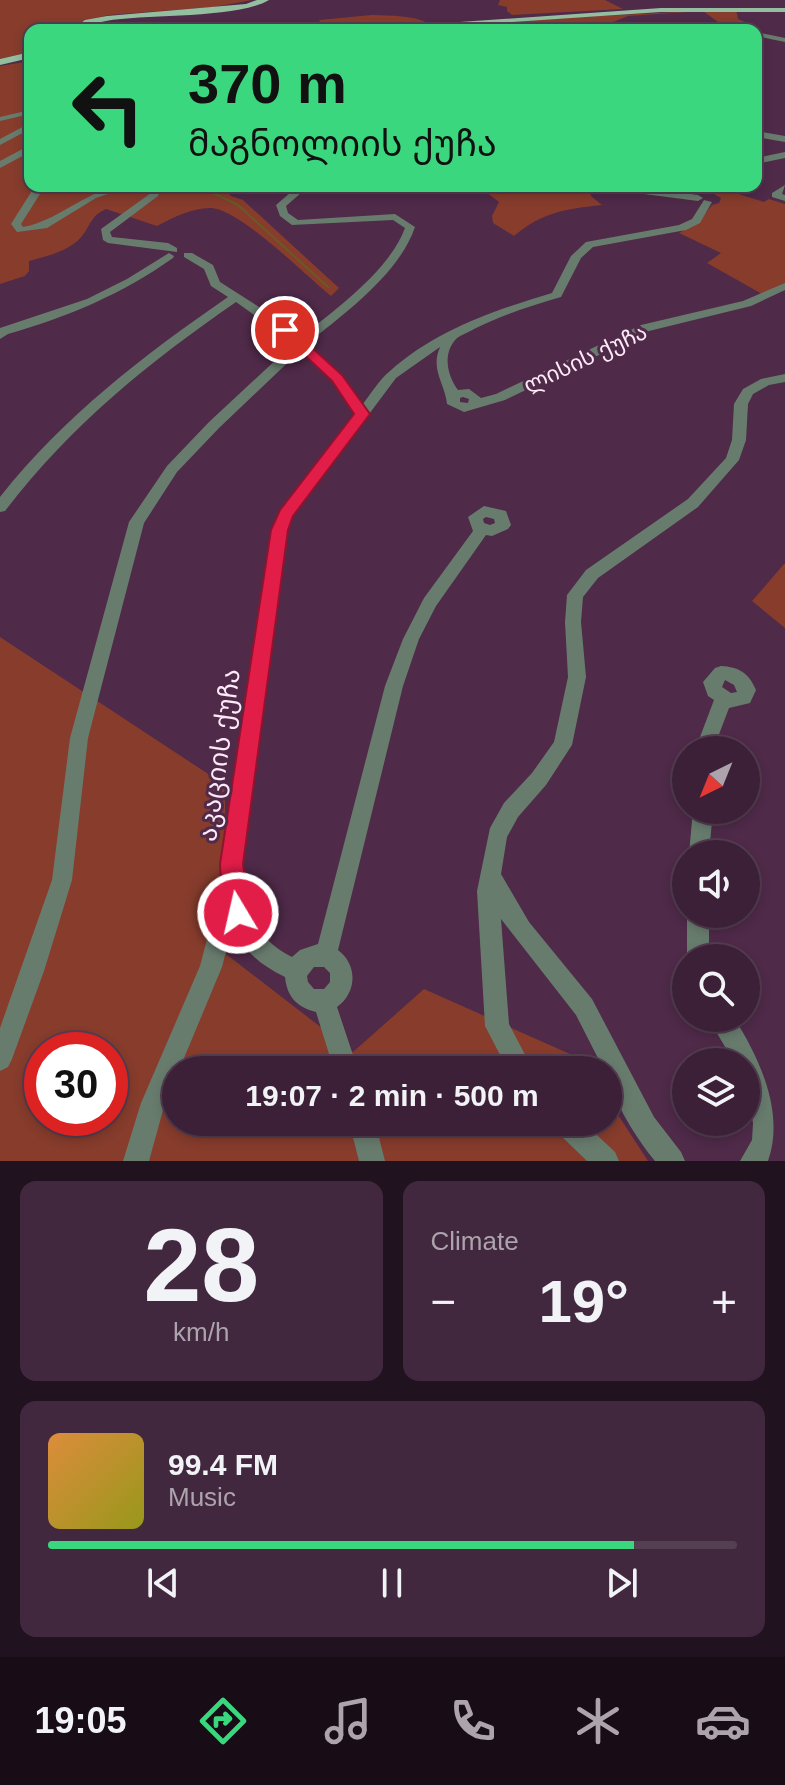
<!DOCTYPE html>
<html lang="en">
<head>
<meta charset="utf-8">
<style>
	:root { --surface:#3b2037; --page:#42283f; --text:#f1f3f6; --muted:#aca3ad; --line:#543e52; --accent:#3bd77e }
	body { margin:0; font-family:Arial,"Noto Sans Georgian",sans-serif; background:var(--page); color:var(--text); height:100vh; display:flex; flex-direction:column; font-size:30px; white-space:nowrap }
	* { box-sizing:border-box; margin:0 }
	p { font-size:26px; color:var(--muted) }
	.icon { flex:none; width:44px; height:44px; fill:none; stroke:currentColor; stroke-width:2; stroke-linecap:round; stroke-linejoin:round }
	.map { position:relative; height:1161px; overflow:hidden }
	.drawer { display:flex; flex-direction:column; gap:20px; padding:20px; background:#20121e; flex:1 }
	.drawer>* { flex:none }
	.top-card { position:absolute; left:24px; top:24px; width:738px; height:168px; border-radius:16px; box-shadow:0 4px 12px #0003,0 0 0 2px var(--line); background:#3bd77e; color:#111; overflow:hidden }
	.needle { width:52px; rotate:223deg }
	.controls { position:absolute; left:672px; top:736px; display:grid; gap:16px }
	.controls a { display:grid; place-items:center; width:88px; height:88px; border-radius:50%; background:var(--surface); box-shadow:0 4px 12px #0003,0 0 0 2px var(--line); font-size:40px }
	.speed { position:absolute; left:24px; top:1032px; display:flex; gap:16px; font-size:40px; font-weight:700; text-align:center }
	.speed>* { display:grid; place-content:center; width:104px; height:104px; border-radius:50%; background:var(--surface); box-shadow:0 4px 12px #0003,0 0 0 2px var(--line); line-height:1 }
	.speed .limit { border:12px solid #d22; background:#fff; color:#111 }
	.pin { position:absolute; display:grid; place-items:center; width:68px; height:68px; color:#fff; margin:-34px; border:4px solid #fff; border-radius:50%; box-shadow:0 2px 8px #0007 }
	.me { position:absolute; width:88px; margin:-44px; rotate:351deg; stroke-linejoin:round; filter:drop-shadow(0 0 6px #0008) }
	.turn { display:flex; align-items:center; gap:28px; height:168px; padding:0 32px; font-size:36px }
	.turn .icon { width:104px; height:104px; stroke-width:2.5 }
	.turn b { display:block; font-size:56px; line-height:68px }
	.big { font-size:60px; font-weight:700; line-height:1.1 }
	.drawer .card { flex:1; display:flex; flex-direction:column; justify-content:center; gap:12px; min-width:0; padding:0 28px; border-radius:16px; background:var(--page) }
	.drawer .dial { align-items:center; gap:0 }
	.dial b { font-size:104px; line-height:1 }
	.song { display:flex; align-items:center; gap:24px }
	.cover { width:96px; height:96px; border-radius:12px; background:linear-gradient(135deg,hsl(30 70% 55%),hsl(60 70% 35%)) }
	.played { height:8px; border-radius:4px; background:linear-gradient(90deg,var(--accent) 85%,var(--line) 85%) }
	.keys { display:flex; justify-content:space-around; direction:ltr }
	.heat { display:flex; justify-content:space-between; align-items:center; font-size:44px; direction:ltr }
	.drawer .tiles { flex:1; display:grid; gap:20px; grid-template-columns:1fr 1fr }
	.card:last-child { grid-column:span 2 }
	.trip { position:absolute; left:162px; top:1056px; width:460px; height:80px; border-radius:40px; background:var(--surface); box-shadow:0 4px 12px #0003,0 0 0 2px var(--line); font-weight:700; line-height:80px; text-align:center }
	.dock { display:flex; height:128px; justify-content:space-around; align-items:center; background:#180d16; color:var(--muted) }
	.dock .icon { width:56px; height:56px }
	.dock .active { color:var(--accent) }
	.dock b { font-size:36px; color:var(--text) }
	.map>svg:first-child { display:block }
	.green { fill:#873c2c; fill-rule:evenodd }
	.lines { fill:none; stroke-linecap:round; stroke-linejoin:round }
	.stream { stroke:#695a26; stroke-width:2 }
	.minor { fill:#687c6e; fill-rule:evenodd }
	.major { fill:#94bea0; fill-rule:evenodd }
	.route { fill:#e11d48; stroke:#92132f; stroke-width:2 }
	.labels { text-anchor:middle; stroke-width:6; stroke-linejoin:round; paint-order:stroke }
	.far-street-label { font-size:22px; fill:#fde9f8; stroke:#4f2a49 }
	.street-label { font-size:26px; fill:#fde9f8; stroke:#4f2a49 }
</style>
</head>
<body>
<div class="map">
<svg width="785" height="1161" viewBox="0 0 785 1161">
	<rect width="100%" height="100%" fill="#4f2a49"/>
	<g class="green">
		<polygon points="0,0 252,0 214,7 109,15 80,22 69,30 30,30 30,52 0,59"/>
		<polygon points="500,0 605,0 623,9 512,15 507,11 507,7 498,5"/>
		<polygon points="736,9 738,19 757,27 747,30 718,22 703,11 628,16 606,25 608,29 645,30 482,30 465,23"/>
		<path d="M372,15c19,1 41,0 56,8l-103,7 -6,-10z"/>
		<path d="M30,61v125h191l10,10 12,4 96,88 -8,8c-25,-20 -92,-88 -121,-88 -18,0 -38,10 -53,18l-51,-17c-13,6 -14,12 -21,23 -11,18 -37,24 -56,29v10l-4,5 -25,8v-218z"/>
		<path d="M478,186h111l2,10 11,9c-37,4 -59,7 -88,31l-21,-13 -1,-7 7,-14z"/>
		<polygon points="713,186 764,202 769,199 785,204 785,284 762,294 707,263 721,253 679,233 700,220 712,205 719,203 721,198 714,194"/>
		<polygon points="784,564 785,564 785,628 752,601"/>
		<path d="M0,637l225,148 1,169 127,98 71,-63 182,81h-430v52h432v-44l3,26 37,57h-648zM42,1050h68v68h-68z"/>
	</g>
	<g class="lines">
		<polyline class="stream" points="207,186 209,191 238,205 328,287"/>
		<g class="minor">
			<polygon points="756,32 785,38 785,42 756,36"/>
			<polygon points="30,110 30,114 0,121 0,117"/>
			<polygon points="30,123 30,129 0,145 0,139"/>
			<polygon points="756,131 785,136 785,142 756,137"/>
			<polygon points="30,145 30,152 0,168 0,161"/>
			<polygon points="785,152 785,158 756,164 756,158"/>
			<polygon points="785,185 782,194 785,195 785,201 772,197 772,193"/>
			<path d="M35,186h10l-24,38 2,3c39,-7 65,-41 107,-41l-34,12 -49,30 -30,4 -6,-8z"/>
			<polygon points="148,186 160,186 158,196 110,232 112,237 168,243 177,248 177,252 108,243 103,240 101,229 151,193 152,189"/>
			<path d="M298,186h11l-23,20 2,7 10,7 97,-6 20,13c-16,47 -70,86 -107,116l33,32 21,30c9,-11 17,-25 28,-34 46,-41 105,-61 162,-78l19,-37 15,-14 93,-17 13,-6 12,-19 8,2 -12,21 -14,7 -93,17 -12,11 -20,39c-31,9 -59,18 -87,32 -5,3 -13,6 -17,9 -15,15 -10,37 1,52l11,-1 12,9 15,-4 145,-69 102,-24 42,-18v7l-34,16 -102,25 -144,69 -41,12 -17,-8c-2,-21 -17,-34 -7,-57l-44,31 -103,138 -5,14 -46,334c4,41 10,74 50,93l8,-7 18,-6 67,-258 18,-47 21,-41 49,-67 -5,-14 16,-11 22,5 5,14 -3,4 -16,7 -6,-1 -50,71 -17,33 -16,47 -65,264c20,15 19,43 -1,57l21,63h-24l-18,-58c-19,-5 -29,-15 -31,-35 -25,-12 -42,-26 -52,-52l-11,42 -43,103h-3v8l-11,25 -16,58h-26l18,-58 59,-137 15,-57 9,-16 -2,-29 50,-334 9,-20 74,-96 -23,-33 -31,-31 -82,78 -42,44 -33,51 -56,215 -16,142 -28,91 -32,88 -4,8 -8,4v-43l52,-148 18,-142 59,-216 38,-56 42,-44 85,-79 -58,-41c-87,60 -166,124 -231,209l-5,1v-15c64,-81 144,-142 228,-200l-17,-11 -7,-17 -20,-12v-4h8l21,12 7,17 53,34 28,21c35,-28 88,-66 104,-109l-12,-8 -101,5 -12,-9 -4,-11zM463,397l6,2 -1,4 -8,-1v-4zM486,517l8,2 1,4 -5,2 -6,-2 -1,-4zM314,967h10l6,6v9l-6,7h-10l-6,-7 -1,-6z"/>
			<polygon points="632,186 698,195 703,198 698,201 644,194"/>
			<path d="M169,253l5,3 -1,2c-51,36 -105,59 -165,76l-8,5v-11l87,-29 40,-20z"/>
			<path d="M785,374v8l-16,3 -16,9 -5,10 -2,36 -7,20 -41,47 -100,71 -15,19 -2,25 5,55 -14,68 -26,40 -28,32 -11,20 -6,37 28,48 63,77 62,118 27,35 4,9h-30c-16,-19 -47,-66 -47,-91h-4l-28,-55 -75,-96 8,105 24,46h-25l-23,-44 -8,-135 13,-63 14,-25 28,-30 22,-31 14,-65 -3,-55 2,-27 19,-25 102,-71 38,-41 6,-18 2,-36 9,-15 18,-10z"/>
			<path d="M721,666c18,1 28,7 35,24l-6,13 -21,5 -11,29 -1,13h-18l1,-13 14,-37 -6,-4 -5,-14 12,-14zM725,680l9,5 3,7 -6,1 -9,-6z"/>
			<polygon points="693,810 713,810 709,854 689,854"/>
			<rect x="687" y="914" width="22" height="44"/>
			<path d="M708,1018h26c26,40 51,96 34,143h-28l12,-21 1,-17 -7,-37v-24h-12z"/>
			<polygon points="349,1122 375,1122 385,1161 359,1161"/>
			<polygon points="552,1122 583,1122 615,1152 619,1161 587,1161 556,1131"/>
		</g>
		<g class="major">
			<path d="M257,0h12c-32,19 -122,14 -163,21 -13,2 -23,9 -36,9l15,-10 22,-4 139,-12z"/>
			<polygon points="661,8 785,8 785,12 661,12 389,30 345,30"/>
			<polygon points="30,52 30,58 0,65 0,59"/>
		</g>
	</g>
	<path class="route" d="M281,328h9l52,47 28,39 -77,102 -5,14 -45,334c2,17 10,43 4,57l-9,4 -8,-4c-8,-19 -9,-37 -10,-57l51,-334 9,-20 74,-96 -22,-33 -51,-48z"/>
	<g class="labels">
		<g class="far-street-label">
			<text transform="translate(585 358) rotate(-25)" y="8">ლისის ქუჩა</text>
		</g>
		<g class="street-label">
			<text transform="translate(219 755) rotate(-82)" y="9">აკაციის ქუჩა</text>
		</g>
	</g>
</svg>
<div class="controls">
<a><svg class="needle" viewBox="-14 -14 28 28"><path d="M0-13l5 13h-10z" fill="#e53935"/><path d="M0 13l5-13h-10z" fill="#aca3ad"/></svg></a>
<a><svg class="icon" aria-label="sound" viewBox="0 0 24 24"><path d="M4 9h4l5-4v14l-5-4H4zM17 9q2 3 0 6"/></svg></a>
<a><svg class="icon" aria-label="search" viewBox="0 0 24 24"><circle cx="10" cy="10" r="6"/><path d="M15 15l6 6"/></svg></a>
<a><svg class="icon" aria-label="layers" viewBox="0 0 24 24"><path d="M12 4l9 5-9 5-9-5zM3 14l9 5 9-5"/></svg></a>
</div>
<div class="speed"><div class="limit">30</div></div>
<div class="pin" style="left:285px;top:330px;background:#d93025"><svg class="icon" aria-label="arrive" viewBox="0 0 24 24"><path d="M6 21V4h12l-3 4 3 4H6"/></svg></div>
<svg class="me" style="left:238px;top:913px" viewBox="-20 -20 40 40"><circle r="17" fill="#e11d48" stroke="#fff" stroke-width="3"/><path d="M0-11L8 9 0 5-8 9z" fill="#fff"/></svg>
<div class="trip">19:07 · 2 min · 500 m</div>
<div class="top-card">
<div class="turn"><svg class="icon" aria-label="left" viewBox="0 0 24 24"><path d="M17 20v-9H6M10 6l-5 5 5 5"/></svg><div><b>370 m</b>მაგნოლიის ქუჩა</div></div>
</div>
</div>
<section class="drawer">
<div class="tiles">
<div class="card dial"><b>28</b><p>km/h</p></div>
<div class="card"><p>Climate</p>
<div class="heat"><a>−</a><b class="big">19°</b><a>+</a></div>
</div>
<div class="card">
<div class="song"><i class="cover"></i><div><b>99.4 FM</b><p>Music</p></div></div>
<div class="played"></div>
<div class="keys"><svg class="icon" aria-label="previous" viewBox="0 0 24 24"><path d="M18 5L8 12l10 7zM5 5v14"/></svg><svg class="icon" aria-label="pause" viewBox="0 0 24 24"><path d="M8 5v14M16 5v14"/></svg><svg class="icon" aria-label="next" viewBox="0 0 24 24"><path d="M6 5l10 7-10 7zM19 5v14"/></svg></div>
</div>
</div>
</section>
<nav class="dock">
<b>19:05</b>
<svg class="icon active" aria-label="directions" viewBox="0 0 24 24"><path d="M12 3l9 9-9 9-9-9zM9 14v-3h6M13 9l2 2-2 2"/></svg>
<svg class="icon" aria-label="music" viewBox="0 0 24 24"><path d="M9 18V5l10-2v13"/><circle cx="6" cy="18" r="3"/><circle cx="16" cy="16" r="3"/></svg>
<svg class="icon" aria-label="phone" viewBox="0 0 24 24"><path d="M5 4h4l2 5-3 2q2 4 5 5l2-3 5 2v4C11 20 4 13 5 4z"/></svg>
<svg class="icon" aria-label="climate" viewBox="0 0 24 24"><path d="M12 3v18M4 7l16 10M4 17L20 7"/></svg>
<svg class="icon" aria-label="car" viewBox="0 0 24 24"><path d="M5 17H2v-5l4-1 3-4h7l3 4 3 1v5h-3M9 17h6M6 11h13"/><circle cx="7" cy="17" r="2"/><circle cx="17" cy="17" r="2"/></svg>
</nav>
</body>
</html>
